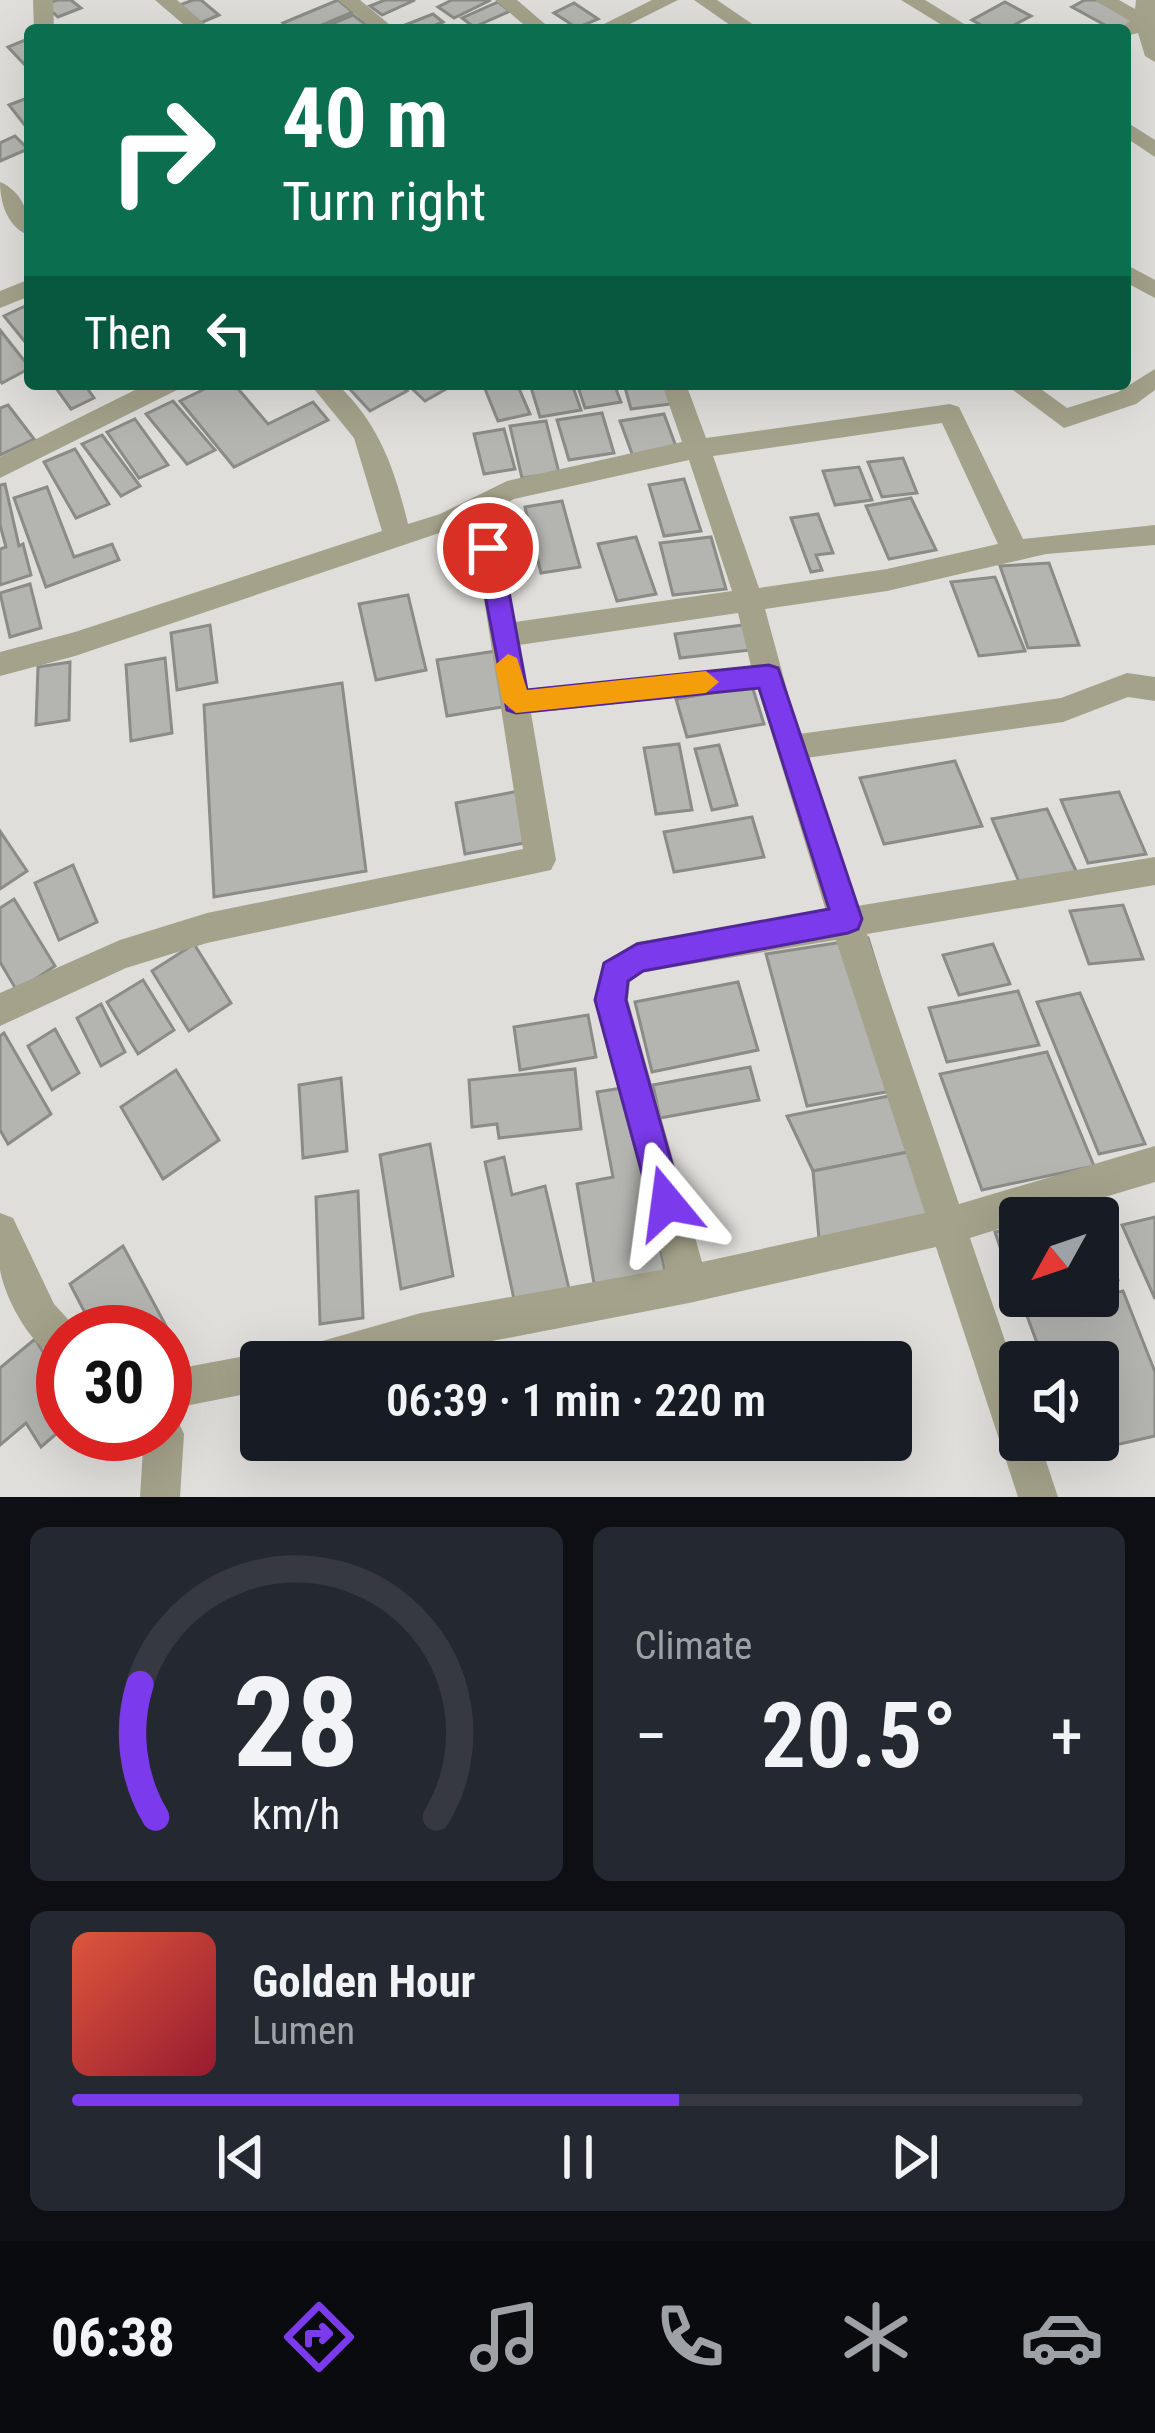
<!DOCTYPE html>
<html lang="en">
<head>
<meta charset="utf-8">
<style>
	:root { --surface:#171b24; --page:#242831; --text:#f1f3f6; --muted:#9ea1a6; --line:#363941; --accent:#7c3aed }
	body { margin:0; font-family:"Roboto Condensed",sans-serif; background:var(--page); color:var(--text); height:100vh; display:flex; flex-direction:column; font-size:45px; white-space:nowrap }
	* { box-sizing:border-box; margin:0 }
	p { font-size:39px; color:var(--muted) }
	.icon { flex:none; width:66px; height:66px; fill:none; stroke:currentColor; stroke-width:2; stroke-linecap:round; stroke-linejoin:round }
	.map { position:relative; height:1497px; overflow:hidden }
	.details { display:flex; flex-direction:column; gap:30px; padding:30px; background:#0d0f14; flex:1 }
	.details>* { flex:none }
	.banner { position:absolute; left:24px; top:24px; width:1107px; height:366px; border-radius:12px; box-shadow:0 12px 48px #0002; background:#0b6e4f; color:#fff; overflow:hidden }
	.needle { width:78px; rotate:230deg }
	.fabs { position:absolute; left:999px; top:1197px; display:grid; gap:24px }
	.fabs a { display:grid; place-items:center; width:120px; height:120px; border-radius:12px; background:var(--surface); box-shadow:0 12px 48px #0002; font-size:60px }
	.speed { position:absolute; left:36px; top:1305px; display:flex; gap:24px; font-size:60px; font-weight:700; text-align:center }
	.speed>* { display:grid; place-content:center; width:156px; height:156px; border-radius:50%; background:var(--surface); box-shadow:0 12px 48px #0002; line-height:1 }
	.speed .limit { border:18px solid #d22; background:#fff; color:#111 }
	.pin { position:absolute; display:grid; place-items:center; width:102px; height:102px; color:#fff; margin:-51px; border:6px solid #fff; border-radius:50%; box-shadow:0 3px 12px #0007 }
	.me { position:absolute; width:132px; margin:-66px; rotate:344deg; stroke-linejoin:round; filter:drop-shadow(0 0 9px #0008) }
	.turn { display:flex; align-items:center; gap:42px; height:252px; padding:0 60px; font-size:54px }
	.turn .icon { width:156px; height:156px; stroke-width:2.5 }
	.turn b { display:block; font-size:84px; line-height:102px }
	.then { display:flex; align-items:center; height:114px; padding:0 60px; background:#0003; gap:24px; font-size:45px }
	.big { font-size:90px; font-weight:600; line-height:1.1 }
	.details .widget { flex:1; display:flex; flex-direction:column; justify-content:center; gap:18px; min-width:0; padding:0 42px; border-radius:18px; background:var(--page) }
	.details .dial { align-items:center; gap:0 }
	.dial svg { height:312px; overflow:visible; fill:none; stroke:var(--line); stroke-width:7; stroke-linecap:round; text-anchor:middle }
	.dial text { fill:var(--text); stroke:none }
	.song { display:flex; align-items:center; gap:36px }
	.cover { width:144px; height:144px; border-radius:18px; background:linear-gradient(135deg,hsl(10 70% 55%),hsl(350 70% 35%)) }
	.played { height:12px; border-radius:6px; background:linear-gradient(90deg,var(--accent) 60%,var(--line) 60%) }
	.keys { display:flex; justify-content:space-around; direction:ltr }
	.heat { display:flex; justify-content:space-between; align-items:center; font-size:66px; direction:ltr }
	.details .tiles { flex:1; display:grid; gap:30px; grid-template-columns:1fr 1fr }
	.widget:last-child { grid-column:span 2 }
	.trip { position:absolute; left:240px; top:1341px; width:672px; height:120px; border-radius:12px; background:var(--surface); box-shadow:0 12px 48px #0002; font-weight:600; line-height:120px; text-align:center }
	.tabs { display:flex; height:192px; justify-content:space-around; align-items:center; background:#090b0e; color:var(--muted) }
	.tabs .icon { width:84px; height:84px }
	.tabs .current { color:var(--accent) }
	.tabs b { font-size:54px; color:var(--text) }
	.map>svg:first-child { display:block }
	.building { fill:#b4b4b0; stroke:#8b8b88; stroke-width:3 }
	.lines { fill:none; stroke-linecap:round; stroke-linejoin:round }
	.street { fill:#a4a28a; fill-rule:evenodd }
	.route { fill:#7c3aed; stroke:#51269a; stroke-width:3 }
	.slow { fill:#f59e0b }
</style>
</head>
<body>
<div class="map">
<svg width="1155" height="1497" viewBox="0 0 1155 1497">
	<rect width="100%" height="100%" fill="#dfdedb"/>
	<g class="building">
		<polygon points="57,0 71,0 81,8 58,17 44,5"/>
		<polygon points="193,0 201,0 219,15 198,24 177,6"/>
		<polygon points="338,0 353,12 310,30 291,30 283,23"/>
		<polygon points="385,0 415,0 382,15 370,6"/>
		<polygon points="452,0 491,0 454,18 438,7"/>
		<polygon points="1085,0 1097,0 1139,23 1114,30 1072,7"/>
		<polygon points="498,2 510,11 474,27 462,18"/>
		<polygon points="1005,2 1031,16 1005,30 990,30 972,20"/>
		<polygon points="574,3 598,19 577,28 554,13"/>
		<polygon points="433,14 443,22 423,30 395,29"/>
		<polygon points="353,15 369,27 317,30"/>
		<polygon points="30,38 30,65 26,66 8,47"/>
		<polygon points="30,97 30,127 27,128 9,105"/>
		<polygon points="15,136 28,149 0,161 0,143"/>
		<polygon points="25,306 30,312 30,348 4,316"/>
		<polygon points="0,330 30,368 2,383 0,380"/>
		<polygon points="53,384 84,384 94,398 71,409"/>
		<polygon points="215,384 234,384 268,424 313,402 328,420 234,467 180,401"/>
		<polygon points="345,384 399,384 407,391 370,411"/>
		<polygon points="407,384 455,384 425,401"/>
		<polygon points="483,384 517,384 530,414 498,421"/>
		<polygon points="530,384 572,384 581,410 540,417"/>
		<polygon points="577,384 614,384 621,402 585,408"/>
		<polygon points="624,384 672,384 678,403 631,409"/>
		<polygon points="173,401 215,450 187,464 146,414"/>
		<polygon points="8,405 34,439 0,455 0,408"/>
		<polygon points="602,413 614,453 569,460 557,420"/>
		<polygon points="664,414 678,452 634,459 620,421"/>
		<polygon points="135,419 168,465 139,478 107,432"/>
		<polygon points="546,421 559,473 522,478 510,426"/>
		<polygon points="504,429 515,469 484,474 474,434"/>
		<polygon points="102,435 140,486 121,496 82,444"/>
		<polygon points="75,449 109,504 76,518 44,462"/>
		<polygon points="903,458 917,493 882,497 868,462"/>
		<polygon points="859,467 872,500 835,505 823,471"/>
		<polygon points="684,479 701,531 664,536 649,485"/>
		<polygon points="5,484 19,546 23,544 31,575 0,585 0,549 6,547 0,525 0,485"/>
		<polygon points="47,487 74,557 112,544 119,560 46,587 14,498"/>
		<polygon points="911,498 936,550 889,559 866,506"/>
		<polygon points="562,501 580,567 541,573 525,507"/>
		<polygon points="818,514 833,553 816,555 822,570 811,572 791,518"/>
		<polygon points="636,537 656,594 617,601 598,544"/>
		<polygon points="711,537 726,589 673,595 660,543"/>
		<polygon points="1049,563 1079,645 1028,648 1000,566"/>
		<polygon points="995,577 1025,651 979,656 951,582"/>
		<polygon points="30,584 41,628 10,637 0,593"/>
		<polygon points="408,595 426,670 376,680 359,604"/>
		<polygon points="210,625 217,682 177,690 171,633"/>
		<polygon points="743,625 750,650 680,658 675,634"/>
		<polygon points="496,651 508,706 447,716 437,660"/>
		<polygon points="165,658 172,733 131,741 126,665"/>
		<polygon points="70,662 69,720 36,725 38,667"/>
		<polygon points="342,683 366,871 214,897 204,705"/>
		<polygon points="752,686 764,724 687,737 676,699"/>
		<polygon points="679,744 692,810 656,814 644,748"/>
		<polygon points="719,745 737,805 712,810 695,749"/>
		<polygon points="955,761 982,826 884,844 860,778"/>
		<polygon points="519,791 530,842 465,854 456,803"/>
		<polygon points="1119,792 1146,854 1088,863 1061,800"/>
		<polygon points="1047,809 1077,873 1020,884 992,819"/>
		<polygon points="752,817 764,857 674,872 664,832"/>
		<polygon points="0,831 27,871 0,889"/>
		<polygon points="73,865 97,922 59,940 35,883"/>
		<polygon points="14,899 55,966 17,991 0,962 0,908"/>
		<polygon points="1123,905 1143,959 1089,964 1070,911"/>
		<polygon points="868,938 914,1087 807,1106 766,954"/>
		<polygon points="194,944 231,1003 189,1031 152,971"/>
		<polygon points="993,944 1010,984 959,995 943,955"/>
		<polygon points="143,980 174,1030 138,1054 107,1002"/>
		<polygon points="738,982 758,1050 652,1072 635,1002"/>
		<polygon points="1018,991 1039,1045 947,1062 929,1008"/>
		<polygon points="1080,993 1145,1144 1099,1154 1037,1002"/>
		<polygon points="101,1004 125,1052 101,1066 77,1018"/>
		<polygon points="588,1015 596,1057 520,1070 514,1027"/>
		<polygon points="55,1029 79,1073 52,1090 28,1046"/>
		<polygon points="4,1033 51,1114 8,1144 0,1130 0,1036"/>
		<polygon points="1047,1052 1094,1166 982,1190 940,1074"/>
		<polygon points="750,1067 759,1100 660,1118 653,1085"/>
		<polygon points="575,1069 581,1129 499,1138 497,1124 472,1127 469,1080"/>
		<polygon points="176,1070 219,1140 163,1179 121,1107"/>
		<polygon points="341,1078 347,1151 303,1158 299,1085"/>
		<polygon points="628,1087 667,1282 596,1295 577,1184 613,1177 597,1092"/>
		<polygon points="894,1095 923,1149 813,1171 787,1116"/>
		<polygon points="430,1144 453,1276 401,1289 380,1155"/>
		<polygon points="923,1149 932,1216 819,1239 813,1171"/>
		<polygon points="504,1157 512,1195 545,1186 569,1289 515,1304 485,1162"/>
		<polygon points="358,1191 363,1318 320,1324 316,1197"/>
		<polygon points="1155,1217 1155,1299 1122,1225"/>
		<polygon points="1098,1226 1118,1280 1098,1284"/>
		<polygon points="1020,1227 1020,1296 1030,1296 1017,1298 995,1232"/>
		<polygon points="123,1246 173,1339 165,1346 165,1332 95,1332 70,1284"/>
		<polygon points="1123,1291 1155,1372 1155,1436 1076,1454 1071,1440 1098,1440 1098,1362 1044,1362 1026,1313"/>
		<polygon points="35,1339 63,1384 63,1428 41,1447 26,1423 0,1445 0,1368"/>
	</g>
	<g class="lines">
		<g class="street">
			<polygon points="33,0 53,0 54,30 34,30"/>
			<polygon points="155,0 177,0 212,30 190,30"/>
			<polygon points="338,0 360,0 396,30 374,30"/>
			<polygon points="495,0 517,0 552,30 530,30"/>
			<polygon points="652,0 678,0 618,30 592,30"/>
			<polygon points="694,0 717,0 761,30 737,30"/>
			<polygon points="901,0 925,0 974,30 950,30"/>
			<polygon points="1095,0 1119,0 1135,9 1136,0 1155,0 1155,62 1145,56 1138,33 1130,35 1120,29 1130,21"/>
			<polygon points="1125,121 1155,140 1155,157 1125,137"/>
			<path d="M0,182c22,9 30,32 30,54 -22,-8 -30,-32 -30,-54z"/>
			<polygon points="1125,264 1155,280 1155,298 1125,282"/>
			<polygon points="30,279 30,296 0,308 0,291"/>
			<polygon points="1155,369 1155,390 1136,404 1064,428 1005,384 1034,384 1067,408 1118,392"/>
			<polygon points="147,384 180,384 177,390 0,478 0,457"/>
			<path d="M310,384h27c42,39 58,86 71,140l32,-10 67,-33 175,-39 -20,-58h24l20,54 244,-34 9,3 64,132 132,-14v20l-109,9 -159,37 -122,18 34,125 262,-36 66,-25 28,4v24l-27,-4 -65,25 -257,36 51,148 298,-49v28l-288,49 92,270 196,-58v36l-120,36h-15v4l-50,16 50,147v55h19l19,57h-40l-82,-250 -247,56 -306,59h-87l5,-14 14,-5 106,-30 245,-44 -72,-269 9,-37 34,-21 189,-31 -68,-222 -227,24 25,147 -5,10 -344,73 -81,25 -126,58v-33l120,-53 87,-27 316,-64 -51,-327 -397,134 -75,20v-24l75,-20 307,-101 -28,-93zM942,423l56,121 -111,25 -128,19 -46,-132zM689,460l43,131 -217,31 -19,-113 18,-10zM738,613l13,53 -224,23 -8,-44zM836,940l89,273 -223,49 -74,-262 2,-18 14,-10z"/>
			<path d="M0,1213l13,5 41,86 23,25 -14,3v30c-30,-12 -57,-60 -63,-92 0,-18 0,-39 0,-57z"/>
			<polygon points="261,1353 276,1362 261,1362 261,1391 185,1406 179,1423 184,1434 180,1497 140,1497 144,1434 165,1434 165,1371"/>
		</g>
	</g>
	<polygon class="route" points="488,539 501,548 527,690 769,665 778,668 862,919 858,929 848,933 643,971 628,981 626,1000 683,1203 678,1215 667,1220 655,1215 650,1203 595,1000 604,963 637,944 829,909 759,688 516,713 507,710 476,548"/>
	<polygon class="slow" points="508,654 517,658 527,690 706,671 719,682 706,693 516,713 503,702 495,665"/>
</svg>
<div class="fabs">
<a><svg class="needle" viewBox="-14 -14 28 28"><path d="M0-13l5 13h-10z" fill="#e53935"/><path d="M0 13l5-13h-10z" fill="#9ea1a6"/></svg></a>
<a><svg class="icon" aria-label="sound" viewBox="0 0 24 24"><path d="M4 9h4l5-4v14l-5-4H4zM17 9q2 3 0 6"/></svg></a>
</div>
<div class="speed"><div class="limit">30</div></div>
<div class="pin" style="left:488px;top:548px;background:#d93025"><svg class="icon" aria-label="arrive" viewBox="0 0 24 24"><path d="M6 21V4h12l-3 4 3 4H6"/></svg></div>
<svg class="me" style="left:667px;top:1203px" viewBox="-20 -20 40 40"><path d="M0-17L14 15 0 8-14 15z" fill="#7c3aed" stroke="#fff" stroke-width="4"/></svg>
<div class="trip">06:39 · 1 min · 220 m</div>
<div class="banner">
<div class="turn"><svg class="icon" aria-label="right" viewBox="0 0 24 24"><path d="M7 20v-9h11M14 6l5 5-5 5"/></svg><div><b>40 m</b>Turn right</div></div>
<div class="then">Then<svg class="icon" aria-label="left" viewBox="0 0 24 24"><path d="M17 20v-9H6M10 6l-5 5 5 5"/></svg></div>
</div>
</div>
<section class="details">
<div class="tiles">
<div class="widget dial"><svg viewBox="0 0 100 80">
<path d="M14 69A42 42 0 1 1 86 69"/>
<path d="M14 69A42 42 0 0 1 10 35" stroke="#7c3aed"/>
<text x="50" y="56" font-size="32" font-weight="700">28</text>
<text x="50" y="72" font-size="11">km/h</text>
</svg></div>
<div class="widget"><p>Climate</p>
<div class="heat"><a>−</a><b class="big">20.5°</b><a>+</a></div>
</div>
<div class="widget">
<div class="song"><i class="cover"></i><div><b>Golden Hour</b><p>Lumen</p></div></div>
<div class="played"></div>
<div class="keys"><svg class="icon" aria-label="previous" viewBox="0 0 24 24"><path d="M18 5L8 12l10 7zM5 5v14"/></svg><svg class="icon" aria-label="pause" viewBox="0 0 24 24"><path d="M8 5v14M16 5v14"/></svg><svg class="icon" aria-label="next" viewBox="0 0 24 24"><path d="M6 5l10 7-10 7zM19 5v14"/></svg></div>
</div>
</div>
</section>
<nav class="tabs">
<b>06:38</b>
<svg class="icon current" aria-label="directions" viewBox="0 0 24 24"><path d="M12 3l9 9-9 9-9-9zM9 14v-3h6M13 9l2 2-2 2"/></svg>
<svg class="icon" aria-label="music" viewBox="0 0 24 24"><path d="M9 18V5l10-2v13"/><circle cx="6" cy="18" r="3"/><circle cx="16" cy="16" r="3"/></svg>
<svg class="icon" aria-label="phone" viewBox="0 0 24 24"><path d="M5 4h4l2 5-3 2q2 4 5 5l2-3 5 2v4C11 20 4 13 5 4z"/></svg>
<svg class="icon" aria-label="climate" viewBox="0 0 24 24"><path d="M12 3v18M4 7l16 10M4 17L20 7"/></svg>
<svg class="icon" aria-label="car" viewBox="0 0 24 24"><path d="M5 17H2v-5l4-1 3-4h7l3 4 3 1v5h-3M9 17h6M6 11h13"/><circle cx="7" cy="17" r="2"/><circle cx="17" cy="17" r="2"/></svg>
</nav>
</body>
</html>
